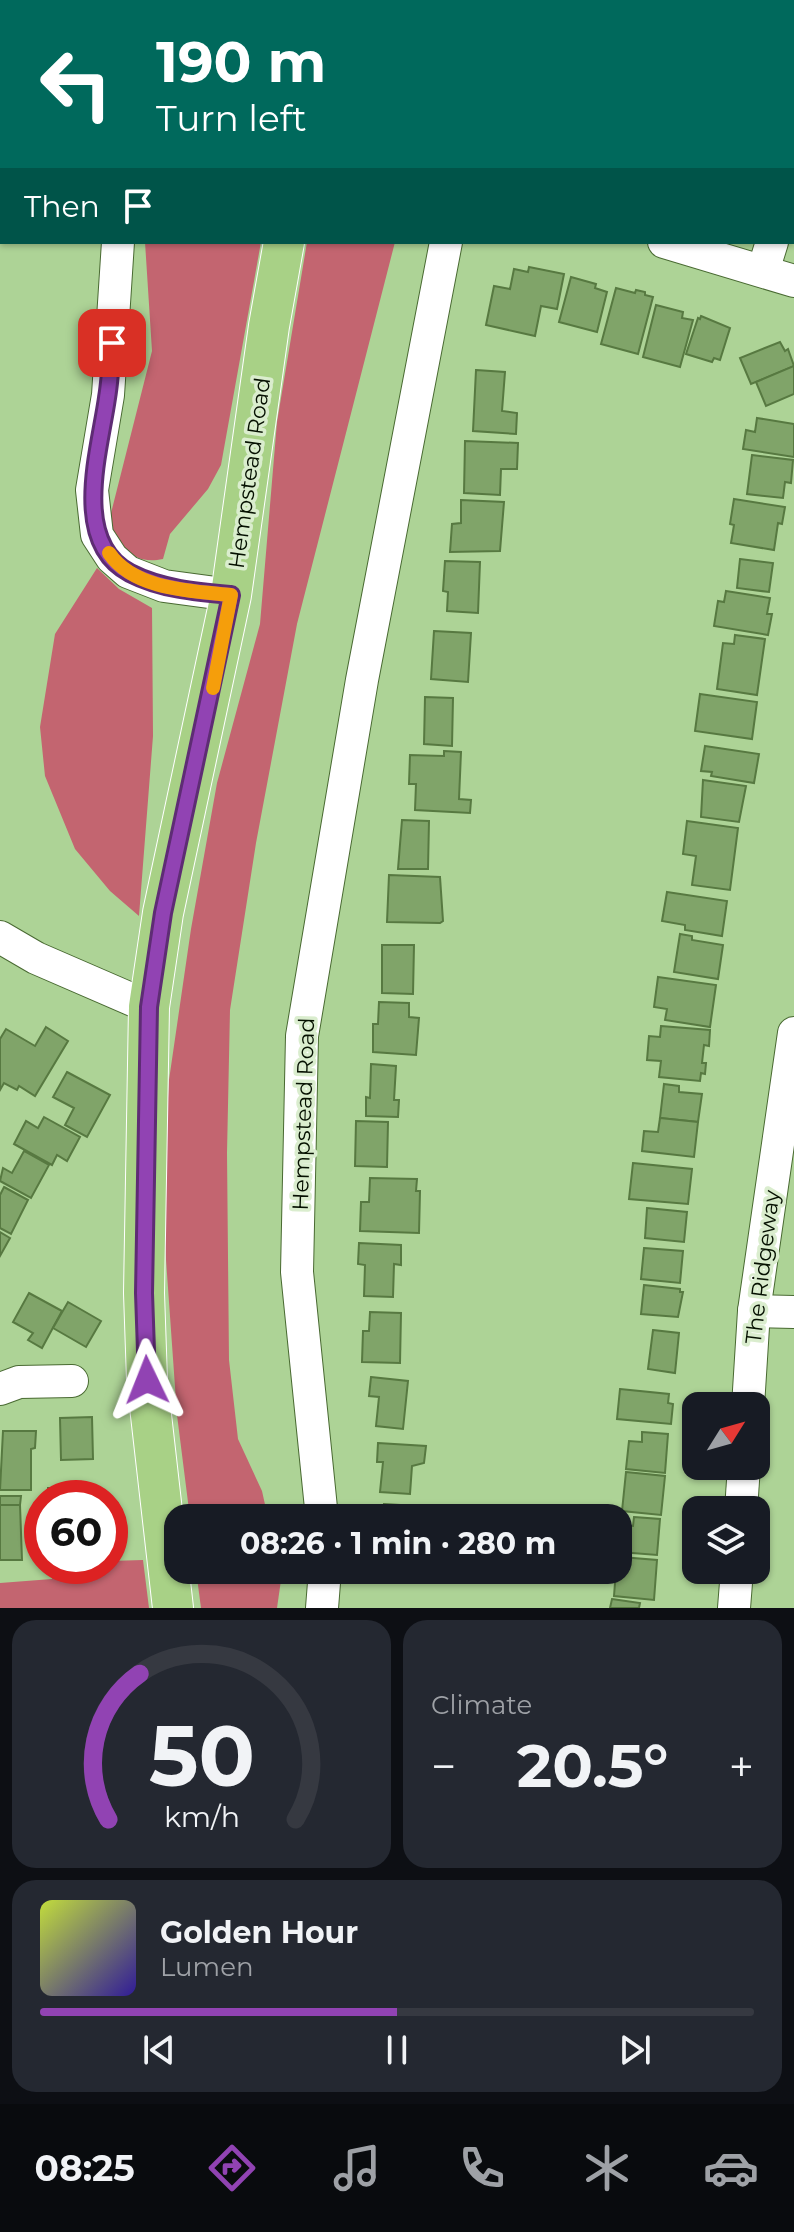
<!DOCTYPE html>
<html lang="en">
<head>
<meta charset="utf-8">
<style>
	:root { --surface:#171b24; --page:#242831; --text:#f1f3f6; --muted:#9ea1a6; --line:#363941; --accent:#9143b3 }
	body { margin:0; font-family:Montserrat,sans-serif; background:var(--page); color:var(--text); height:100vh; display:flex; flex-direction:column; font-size:30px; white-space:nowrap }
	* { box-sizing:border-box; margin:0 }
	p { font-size:26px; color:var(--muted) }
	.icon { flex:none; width:44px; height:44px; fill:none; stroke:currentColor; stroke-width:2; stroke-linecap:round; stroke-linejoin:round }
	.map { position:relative; height:1608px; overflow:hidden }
	.drawer { display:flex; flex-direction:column; gap:12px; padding:12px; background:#0d0f14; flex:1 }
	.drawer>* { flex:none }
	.top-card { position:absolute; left:0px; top:0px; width:794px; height:244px; box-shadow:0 2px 6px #0004; background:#00695c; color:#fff; overflow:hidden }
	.needle { width:52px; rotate:53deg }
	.buttons { position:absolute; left:682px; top:1392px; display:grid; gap:16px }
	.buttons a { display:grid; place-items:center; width:88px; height:88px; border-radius:16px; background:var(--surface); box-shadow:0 2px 6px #0004; font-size:40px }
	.speed { position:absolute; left:24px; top:1480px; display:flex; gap:16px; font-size:40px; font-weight:700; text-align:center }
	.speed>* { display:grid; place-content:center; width:104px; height:104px; border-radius:50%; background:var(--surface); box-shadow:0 2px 6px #0004; line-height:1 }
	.speed .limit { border:12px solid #d22; background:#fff; color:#111 }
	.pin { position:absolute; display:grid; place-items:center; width:68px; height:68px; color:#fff; margin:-34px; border-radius:16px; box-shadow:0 4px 12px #0006 }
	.me { position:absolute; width:88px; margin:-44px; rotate:358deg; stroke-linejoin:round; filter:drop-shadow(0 0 6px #0008) }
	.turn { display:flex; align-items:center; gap:28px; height:168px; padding:0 24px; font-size:36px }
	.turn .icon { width:104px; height:104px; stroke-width:2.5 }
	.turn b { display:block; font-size:56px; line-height:68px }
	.then { display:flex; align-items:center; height:76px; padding:0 24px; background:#0003; gap:16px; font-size:30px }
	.big { font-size:60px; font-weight:700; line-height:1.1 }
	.drawer .widget { flex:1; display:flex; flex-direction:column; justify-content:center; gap:12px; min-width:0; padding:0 28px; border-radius:24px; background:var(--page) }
	.drawer .dial { align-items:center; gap:0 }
	.dial svg { height:208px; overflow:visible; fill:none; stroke:var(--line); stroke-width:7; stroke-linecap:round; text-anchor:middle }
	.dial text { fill:var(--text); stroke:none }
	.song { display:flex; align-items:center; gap:24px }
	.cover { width:96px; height:96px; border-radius:12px; background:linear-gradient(135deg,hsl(70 70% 55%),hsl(250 70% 35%)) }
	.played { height:8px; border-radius:4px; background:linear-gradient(90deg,var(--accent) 50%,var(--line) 50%) }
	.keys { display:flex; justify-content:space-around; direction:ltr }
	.heat { display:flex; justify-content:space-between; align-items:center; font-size:44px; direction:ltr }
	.drawer .tiles { flex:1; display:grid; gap:12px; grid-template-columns:1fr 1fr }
	.widget:last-child { grid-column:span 2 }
	.trip { position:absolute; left:164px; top:1504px; width:468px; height:80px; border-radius:24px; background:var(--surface); box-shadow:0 2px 6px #0004; font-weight:700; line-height:80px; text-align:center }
	.menu { display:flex; height:128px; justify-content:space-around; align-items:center; background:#090b0e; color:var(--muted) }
	.menu .icon { width:56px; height:56px }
	.menu .selected { color:var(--accent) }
	.menu b { font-size:36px; color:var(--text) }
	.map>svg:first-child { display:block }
	.forest { fill:#c36570 }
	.building { fill:#80a469; stroke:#577941; stroke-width:2 }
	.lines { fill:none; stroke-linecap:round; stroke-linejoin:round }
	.minor-casing { stroke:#496a32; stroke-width:34 }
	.major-casing { stroke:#fff; stroke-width:42 }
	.minor { stroke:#fff; stroke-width:32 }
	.major { stroke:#a8d186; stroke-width:40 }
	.route-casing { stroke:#5e2c74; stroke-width:20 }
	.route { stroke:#9143b3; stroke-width:14 }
	.slow { stroke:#f59e0b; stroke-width:14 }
	.labels { text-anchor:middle; stroke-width:7; stroke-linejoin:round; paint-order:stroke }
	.street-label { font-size:22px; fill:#051000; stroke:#daedce }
</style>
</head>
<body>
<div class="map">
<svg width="794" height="1608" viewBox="0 0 794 1608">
	<rect width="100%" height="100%" fill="#add396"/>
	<g class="forest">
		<polygon points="99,0 315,0 100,2"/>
		<path d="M145,242h116l-40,223 -13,24 -38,45 -7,25c-30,6 -40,-11 -55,-34l44,-174z"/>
		<polygon points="307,242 395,242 297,624 256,843 230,1010 227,1153 229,1360 238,1439 262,1491 268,1518 190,1518 177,1415 162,1203 169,1080 191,929 217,783 260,624 277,422"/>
		<polygon points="97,568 119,589 152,608 153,736 139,916 110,891 75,849 45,776 40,727 55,634"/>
		<polygon points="143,1560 149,1608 0,1608 0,1583 52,1579 53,1566 110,1566 110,1561"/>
		<polygon points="196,1570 278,1570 281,1580 277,1608 201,1608"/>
	</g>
	<g class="building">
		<polygon points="529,267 564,274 557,309 541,306 535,336 486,325 494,286 510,289 514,269 528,272"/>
		<polygon points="571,277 596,284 595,288 607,292 597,332 559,322"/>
		<polygon points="616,288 635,293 636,290 645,292 645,295 653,297 638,354 601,344"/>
		<polygon points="656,305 683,312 682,318 693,320 680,367 643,357"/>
		<polygon points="701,316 730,328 720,360 714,358 712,362 686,354 698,318 700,319"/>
		<polygon points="780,342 785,351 788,349 794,366 751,384 740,358"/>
		<polygon points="794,366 794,394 766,406 756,382"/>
		<polygon points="476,370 505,372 502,411 517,413 516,434 473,431"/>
		<polygon points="757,418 794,424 794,457 743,449 746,430 755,432"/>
		<polygon points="465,441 518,443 517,469 501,469 500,495 464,493"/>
		<polygon points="752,455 793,460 791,483 785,482 783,498 747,494"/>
		<polygon points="734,499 785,507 782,524 778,523 774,550 731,543 734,525 730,524"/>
		<polygon points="461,500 504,502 500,551 450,552 452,524 461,523"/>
		<polygon points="740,559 773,563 769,592 737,588"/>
		<polygon points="445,561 480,562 478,613 447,611 448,592 443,591"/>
		<polygon points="726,591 770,598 767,614 772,614 768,635 714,626 718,601 724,602"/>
		<polygon points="434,631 471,633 468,682 431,679"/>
		<polygon points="735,635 765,639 757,695 717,689 723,643 734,644"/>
		<polygon points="700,694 757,702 752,739 695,731"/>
		<polygon points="425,697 453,698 452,746 424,744"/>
		<polygon points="705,746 759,754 754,783 711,776 712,772 701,771"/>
		<polygon points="444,751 461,752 459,799 471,800 470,813 415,810 416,784 409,784 410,755 444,756"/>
		<polygon points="703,780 746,786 739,822 701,817"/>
		<polygon points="402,820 429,821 428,869 398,869"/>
		<polygon points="687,821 738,828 730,890 692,885 696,856 683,854"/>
		<polygon points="389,875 440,877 443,921 440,923 387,922"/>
		<polygon points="667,892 727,901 722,936 685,930 685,925 662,921"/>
		<polygon points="680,934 692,936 692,940 723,945 718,979 674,972"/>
		<polygon points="382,945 414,945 413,994 382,993"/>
		<polygon points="658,977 716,985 710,1027 665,1020 667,1009 654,1007"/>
		<polygon points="379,1002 409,1003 409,1017 419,1018 416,1055 373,1052 373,1024 378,1024"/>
		<polygon points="661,1026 710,1030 709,1046 704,1045 702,1063 706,1063 705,1074 701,1073 700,1081 659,1077 661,1061 647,1060 649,1036 660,1037"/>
		<polygon points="46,1027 68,1041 35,1096 19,1086 17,1090 4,1083 0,1090 0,1039 6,1029 35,1046"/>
		<polygon points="371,1064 396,1066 394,1100 399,1100 398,1117 366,1116 366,1097 370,1098"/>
		<polygon points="67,1072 110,1095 87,1137 65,1125 74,1108 53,1097"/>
		<polygon points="664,1084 679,1086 679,1092 702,1094 698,1122 660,1118"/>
		<polygon points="44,1117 80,1137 67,1161 57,1155 52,1165 14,1144 26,1121 38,1128"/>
		<polygon points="660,1118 698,1122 694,1157 642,1151 644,1131 658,1132"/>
		<polygon points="356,1121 388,1122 387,1167 355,1166"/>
		<polygon points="24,1151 49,1165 31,1198 0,1181 3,1168 12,1173"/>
		<polygon points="633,1163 692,1169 688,1204 629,1199"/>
		<polygon points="370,1178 417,1179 416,1191 420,1191 419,1233 360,1231 361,1202 369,1202"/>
		<polygon points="4,1187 28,1200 11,1234 0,1228 0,1195"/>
		<polygon points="647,1208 687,1212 684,1242 645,1238"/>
		<polygon points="0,1232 10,1238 0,1256"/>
		<polygon points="359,1243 401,1245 401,1265 394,1264 393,1297 364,1296 365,1265 358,1264"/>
		<polygon points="644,1248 683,1251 680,1283 641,1279"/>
		<polygon points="644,1285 680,1289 680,1292 683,1292 678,1317 641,1314"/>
		<polygon points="29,1293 62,1311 42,1348 28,1340 33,1333 13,1322"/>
		<polygon points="68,1302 101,1321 86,1347 53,1328"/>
		<polygon points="370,1312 401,1313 400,1363 362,1362 363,1331 369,1331"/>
		<polygon points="653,1330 679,1333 675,1373 648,1369"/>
		<polygon points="371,1377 408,1381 403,1429 376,1426 379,1397 369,1396"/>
		<polygon points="620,1389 669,1394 668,1403 673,1404 671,1424 617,1419"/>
		<polygon points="92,1417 93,1459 61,1460 60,1418"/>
		<polygon points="3,1431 36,1431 35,1448 31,1449 31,1490 0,1490"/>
		<polygon points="642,1432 668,1434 665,1473 626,1469 629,1441 642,1442"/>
		<polygon points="378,1443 426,1446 424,1463 412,1466 410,1494 380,1492 383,1462 377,1462"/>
		<polygon points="626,1472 665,1476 661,1515 622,1511"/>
		<rect x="48" y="1488" width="32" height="10"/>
		<polygon points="0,1496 21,1496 20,1505 0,1505"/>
		<polygon points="384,1504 416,1506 416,1518 384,1518"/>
		<polygon points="0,1505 20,1505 22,1560 0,1560"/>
		<polygon points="634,1517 660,1519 657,1555 620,1552 622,1525 633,1526"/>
		<polygon points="621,1557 657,1560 654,1600 614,1596 616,1570 620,1568"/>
		<polygon points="612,1599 640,1603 639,1608 610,1608"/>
	</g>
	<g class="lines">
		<g class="minor-casing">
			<g id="minor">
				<polyline points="74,0 75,2"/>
				<polyline points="495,2 496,0"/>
				<polyline points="792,172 794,165"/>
				<polyline points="118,242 108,395 92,490 97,535 112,558 128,572 164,586 231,595"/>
				<polyline points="664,242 794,281"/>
				<polyline points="763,271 772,242"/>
				<polyline points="0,937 36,958 149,1007"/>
				<polyline points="754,1311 794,1312"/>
				<polyline points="0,1389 19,1382 72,1381"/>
				<polyline points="748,1406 754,1311 794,1033"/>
				<polyline points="741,1510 744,1466"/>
				<polyline points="322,1518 297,1272 302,1036 362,680 446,242"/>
				<polyline points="322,1608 325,1570"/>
				<polyline points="734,1608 737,1570"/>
			</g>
		</g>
		<g class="major-casing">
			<g id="major">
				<polyline points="339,2 339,0"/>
				<polyline points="173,1608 147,1380 144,1293 149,1007 163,913 231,595 269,326 284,242"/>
			</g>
		</g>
		<use href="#minor" class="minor"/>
		<use href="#major" class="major"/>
	</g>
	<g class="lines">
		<g class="route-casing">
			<path id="route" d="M112,343c-1,18 -2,37 -5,55 -7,51 -37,144 23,175 31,16 67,19 101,22l-68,318 -14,94 -5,286 3,87"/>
		</g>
		<use href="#route" class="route"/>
		<path class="slow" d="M109,553c25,37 83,38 122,42l-18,93"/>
	</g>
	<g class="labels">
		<g class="street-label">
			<text transform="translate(249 473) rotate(-82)" y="8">Hempstead Road</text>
			<text transform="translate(303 1114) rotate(-88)" y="8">Hempstead Road</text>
			<text transform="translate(762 1267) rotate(-83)" y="8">The Ridgeway</text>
		</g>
	</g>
</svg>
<div class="buttons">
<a><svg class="needle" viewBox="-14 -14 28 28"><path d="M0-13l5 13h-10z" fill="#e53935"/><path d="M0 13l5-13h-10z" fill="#9ea1a6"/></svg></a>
<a><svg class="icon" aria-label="layers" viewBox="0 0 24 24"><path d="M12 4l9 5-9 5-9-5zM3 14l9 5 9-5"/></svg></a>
</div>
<div class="speed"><div class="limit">60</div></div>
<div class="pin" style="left:112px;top:343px;background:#d93025"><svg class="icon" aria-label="arrive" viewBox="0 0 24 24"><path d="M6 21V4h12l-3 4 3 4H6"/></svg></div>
<svg class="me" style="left:147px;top:1380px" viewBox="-20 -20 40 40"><path d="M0-17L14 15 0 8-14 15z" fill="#9143b3" stroke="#fff" stroke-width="4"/></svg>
<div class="trip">08:26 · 1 min · 280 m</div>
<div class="top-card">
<div class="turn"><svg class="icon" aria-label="left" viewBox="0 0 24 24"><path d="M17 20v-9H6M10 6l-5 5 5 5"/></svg><div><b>190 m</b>Turn left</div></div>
<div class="then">Then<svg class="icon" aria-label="arrive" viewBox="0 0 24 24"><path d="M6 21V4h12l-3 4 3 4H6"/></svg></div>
</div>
</div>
<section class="drawer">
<div class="tiles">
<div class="widget dial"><svg viewBox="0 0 100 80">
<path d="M14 69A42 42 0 1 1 86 69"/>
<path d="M14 69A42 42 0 0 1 26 13" stroke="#9143b3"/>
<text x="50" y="56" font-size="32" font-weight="700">50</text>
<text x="50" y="72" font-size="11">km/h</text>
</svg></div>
<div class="widget"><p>Climate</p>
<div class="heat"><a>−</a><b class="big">20.5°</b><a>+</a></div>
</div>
<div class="widget">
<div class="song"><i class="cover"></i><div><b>Golden Hour</b><p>Lumen</p></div></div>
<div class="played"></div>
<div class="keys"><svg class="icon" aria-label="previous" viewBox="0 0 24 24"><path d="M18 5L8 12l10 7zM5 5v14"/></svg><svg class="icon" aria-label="pause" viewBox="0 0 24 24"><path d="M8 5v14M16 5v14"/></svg><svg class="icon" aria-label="next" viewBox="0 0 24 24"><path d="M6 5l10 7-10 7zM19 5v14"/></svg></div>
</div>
</div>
</section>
<nav class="menu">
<b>08:25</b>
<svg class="icon selected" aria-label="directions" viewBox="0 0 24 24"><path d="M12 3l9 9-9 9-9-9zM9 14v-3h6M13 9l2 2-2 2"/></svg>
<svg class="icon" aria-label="music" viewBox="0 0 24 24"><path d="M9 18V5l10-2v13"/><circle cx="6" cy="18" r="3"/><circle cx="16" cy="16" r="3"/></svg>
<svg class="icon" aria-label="phone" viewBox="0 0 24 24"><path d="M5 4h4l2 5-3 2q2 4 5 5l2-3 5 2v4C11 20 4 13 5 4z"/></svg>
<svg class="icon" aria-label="climate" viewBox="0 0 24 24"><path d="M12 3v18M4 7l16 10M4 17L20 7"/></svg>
<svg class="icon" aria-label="car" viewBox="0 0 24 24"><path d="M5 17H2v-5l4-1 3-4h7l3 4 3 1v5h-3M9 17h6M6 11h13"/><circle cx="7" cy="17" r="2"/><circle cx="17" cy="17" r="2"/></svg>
</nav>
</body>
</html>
